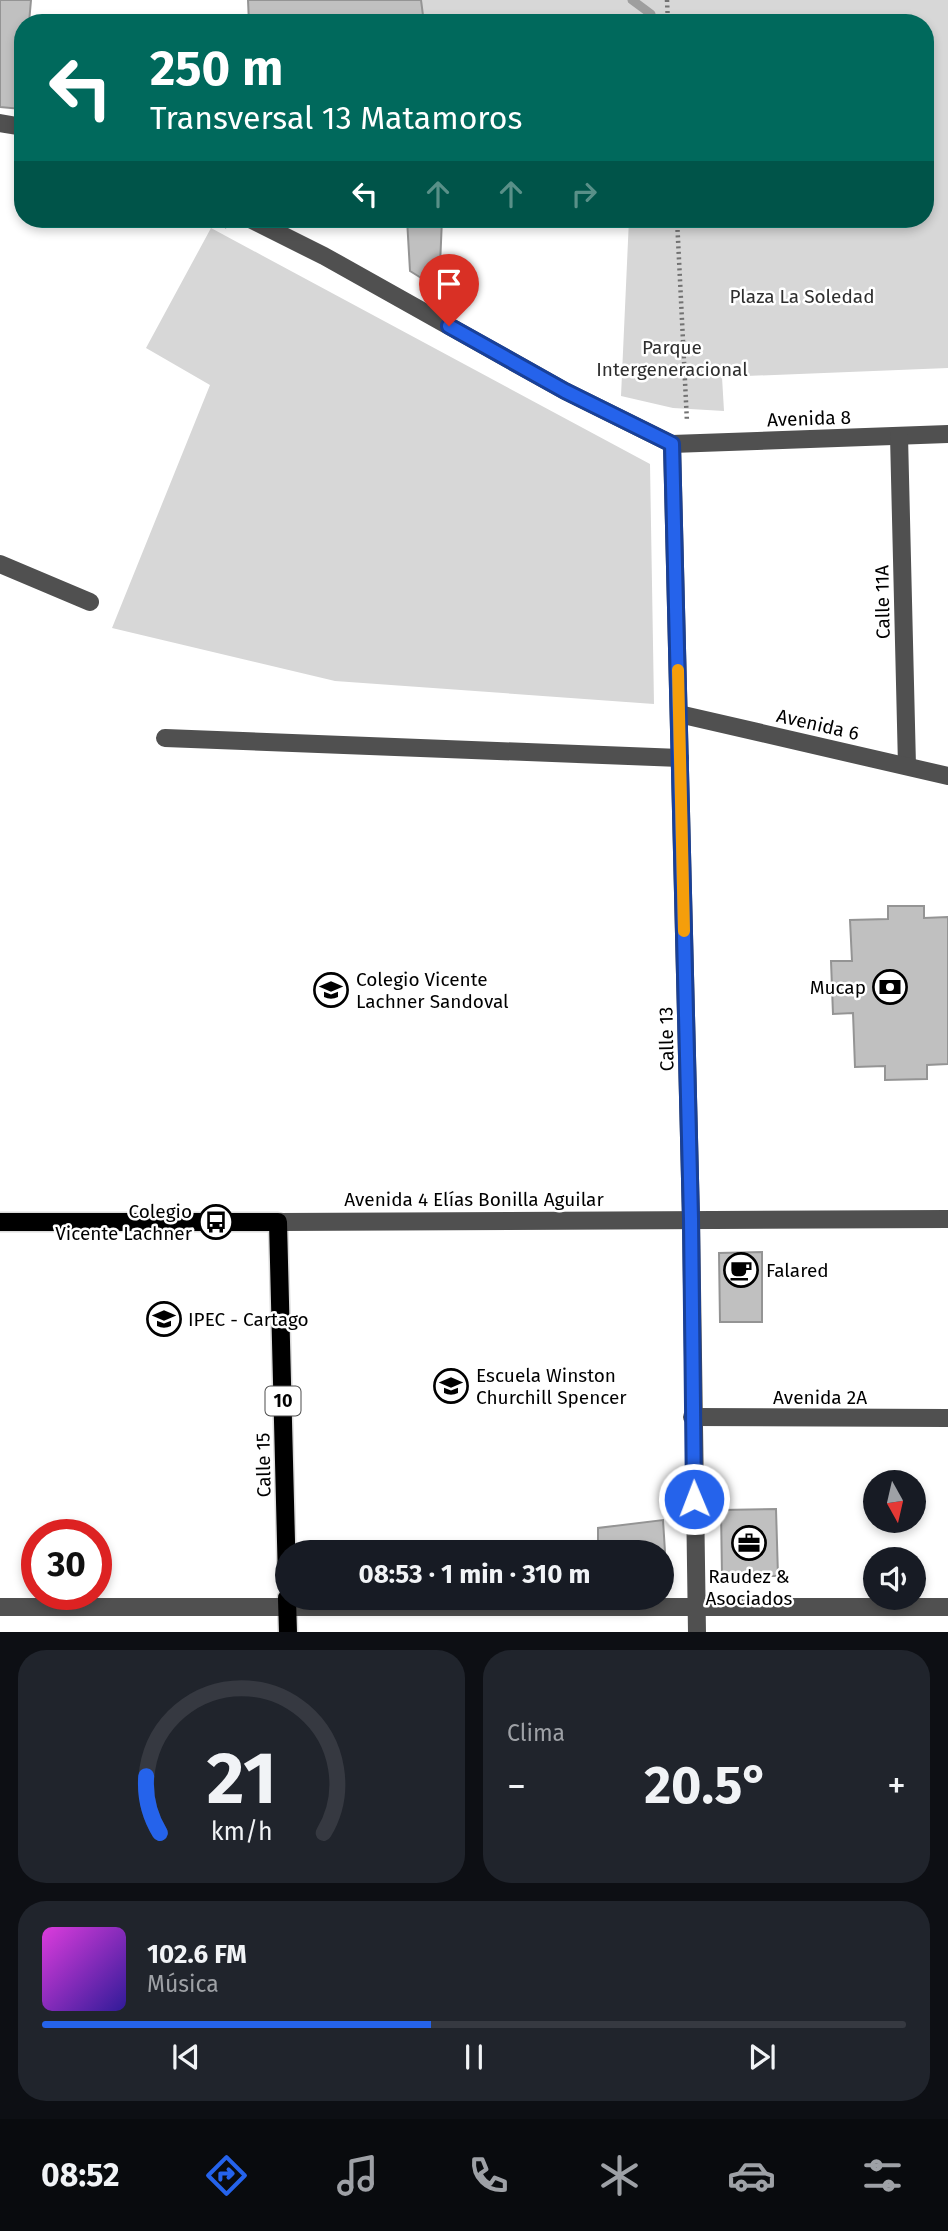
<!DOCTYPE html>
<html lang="es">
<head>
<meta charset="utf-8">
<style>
	:root { --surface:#171b24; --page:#20242c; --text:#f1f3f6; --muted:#9ea1a6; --line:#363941; --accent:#2563eb }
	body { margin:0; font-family:"Fira Sans",sans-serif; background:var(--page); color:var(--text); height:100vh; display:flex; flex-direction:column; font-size:26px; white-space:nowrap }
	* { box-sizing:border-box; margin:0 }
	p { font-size:23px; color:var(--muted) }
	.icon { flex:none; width:38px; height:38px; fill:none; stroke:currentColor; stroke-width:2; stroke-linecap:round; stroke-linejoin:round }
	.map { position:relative; height:1632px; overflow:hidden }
	.panel { display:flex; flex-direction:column; gap:18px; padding:18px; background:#0d0f14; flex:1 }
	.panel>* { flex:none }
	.banner { position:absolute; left:14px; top:14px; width:920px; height:214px; border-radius:28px; box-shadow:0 4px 10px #0003; background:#00695c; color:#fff; overflow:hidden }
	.needle { width:46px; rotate:172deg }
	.buttons { position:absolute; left:863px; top:1470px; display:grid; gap:14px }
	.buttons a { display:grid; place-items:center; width:63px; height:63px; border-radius:50%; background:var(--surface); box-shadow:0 4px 10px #0003; font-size:35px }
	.speed { position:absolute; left:21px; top:1519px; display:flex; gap:14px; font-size:35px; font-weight:700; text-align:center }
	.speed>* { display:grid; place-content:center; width:91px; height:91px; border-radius:50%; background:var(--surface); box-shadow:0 4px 10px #0003; line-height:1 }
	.speed .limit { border:10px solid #d22; background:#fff; color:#111 }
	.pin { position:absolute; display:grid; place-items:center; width:60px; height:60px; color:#fff; margin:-72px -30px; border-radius:50% 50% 50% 0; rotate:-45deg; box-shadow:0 0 7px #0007 }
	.pin .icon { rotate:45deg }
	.me { position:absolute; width:77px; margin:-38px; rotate:359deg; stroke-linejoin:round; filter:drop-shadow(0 0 5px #0008) }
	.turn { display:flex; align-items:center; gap:24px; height:147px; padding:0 21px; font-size:32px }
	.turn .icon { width:91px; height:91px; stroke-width:2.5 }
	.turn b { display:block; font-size:49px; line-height:60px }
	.lanes { display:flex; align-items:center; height:66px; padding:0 21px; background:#0003; justify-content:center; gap:35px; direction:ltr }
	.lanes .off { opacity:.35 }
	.big { font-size:52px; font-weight:700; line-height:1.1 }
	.panel .card { flex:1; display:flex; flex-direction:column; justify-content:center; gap:10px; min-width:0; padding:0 24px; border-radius:28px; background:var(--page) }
	.panel .dial { align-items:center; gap:0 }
	.dial svg { height:182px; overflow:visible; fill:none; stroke:var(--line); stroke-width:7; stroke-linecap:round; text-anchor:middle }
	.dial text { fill:var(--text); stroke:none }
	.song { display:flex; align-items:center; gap:21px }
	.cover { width:84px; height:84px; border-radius:10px; background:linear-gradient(135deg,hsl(300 70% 55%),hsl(250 70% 35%)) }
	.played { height:7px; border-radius:4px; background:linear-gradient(90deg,var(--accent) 45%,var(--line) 45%) }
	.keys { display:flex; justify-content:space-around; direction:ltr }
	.heat { display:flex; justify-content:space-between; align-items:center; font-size:38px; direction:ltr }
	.panel .tiles { flex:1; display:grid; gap:18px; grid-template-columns:1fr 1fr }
	.card:last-child { grid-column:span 2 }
	.trip { position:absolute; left:275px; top:1540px; width:399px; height:70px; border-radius:35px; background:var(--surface); box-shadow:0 4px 10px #0003; font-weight:700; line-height:70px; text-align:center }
	.tab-bar { display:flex; height:112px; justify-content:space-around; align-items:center; background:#090b0e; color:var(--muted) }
	.tab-bar .icon { width:49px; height:49px }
	.tab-bar .current { color:var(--accent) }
	.tab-bar b { font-size:32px; color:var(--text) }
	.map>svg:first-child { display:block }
	.green { fill:#d7d7d7 }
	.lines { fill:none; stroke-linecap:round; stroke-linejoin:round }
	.stream { stroke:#9e9e9e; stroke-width:9 }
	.building { fill:#c0c0c0; stroke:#949494; stroke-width:2 }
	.major-casing { stroke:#dbdbdb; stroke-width:21 }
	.path { stroke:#727272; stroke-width:4.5; stroke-dasharray:2 3.5; stroke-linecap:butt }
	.minor { stroke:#505050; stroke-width:18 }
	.major { stroke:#000; stroke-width:18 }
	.route-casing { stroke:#184099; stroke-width:18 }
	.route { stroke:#2563eb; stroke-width:12 }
	.slow { stroke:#f59e0b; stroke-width:12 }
	.labels { text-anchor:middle; stroke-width:5; stroke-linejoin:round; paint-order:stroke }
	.shield { fill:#fff; stroke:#4c4c4c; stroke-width:2 }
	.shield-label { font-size:18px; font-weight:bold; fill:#000 }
	.park-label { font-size:19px; fill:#2e2e2e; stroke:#fff }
	.street-label { font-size:19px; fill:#000; stroke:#fff }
	.poi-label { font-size:19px; fill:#000; stroke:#fff; text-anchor:start }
</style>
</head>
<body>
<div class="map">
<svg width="948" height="1633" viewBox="0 0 948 1633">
	<rect width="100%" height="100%" fill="#fff"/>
	<g class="green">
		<polygon points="419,0 948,0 948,368 722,377 724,411 673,408 621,396 629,219 926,219 926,23 424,23"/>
		<polygon points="211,228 650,464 654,704 335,681 112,628 210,385 146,348"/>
	</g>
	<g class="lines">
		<polyline class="stream" points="632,0 651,14"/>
	</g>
	<g class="building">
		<polygon points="0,0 31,0 29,23 23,23 21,109 0,107"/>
		<polygon points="248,0 421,0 424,23 249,23"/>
		<polygon points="407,219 442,219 439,289 410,271"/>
		<polygon points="888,906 924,906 924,918 948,917 948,1064 927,1065 927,1079 885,1080 885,1066 855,1067 853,1013 833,1014 831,961 852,961 850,920 888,919"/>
		<polygon points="762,1252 762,1322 720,1322 719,1253"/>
		<polygon points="776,1509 778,1576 722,1576 721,1510"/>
		<polygon points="663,1520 665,1552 598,1552 598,1528"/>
	</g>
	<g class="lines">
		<g class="major-casing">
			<g id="major">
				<polyline points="0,1222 278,1222 287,1581"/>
				<polyline points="287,1598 288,1633"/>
			</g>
		</g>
		<g class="path">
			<polyline points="667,0 668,23"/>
			<polyline points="210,219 228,227"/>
			<polyline points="677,219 687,422"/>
		</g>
		<g class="minor">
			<polyline points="0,123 23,127"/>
			<polyline points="250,219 324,256 565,391 672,444 948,434"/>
			<polyline points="899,436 907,766"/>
			<polyline points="672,444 691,1219 697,1633"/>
			<polyline points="0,564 90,602"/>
			<polyline points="679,714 948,776"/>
			<polyline points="165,738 680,758"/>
			<polyline points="278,1222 948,1219"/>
			<polyline points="692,1417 948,1418"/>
			<polyline points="0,1607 948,1607"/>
		</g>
		<use href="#major" class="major"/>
	</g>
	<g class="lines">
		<g class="route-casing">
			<polyline id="route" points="449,326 565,391 672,444 691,1219 694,1499"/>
		</g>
		<use href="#route" class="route"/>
		<polyline class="slow" points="678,670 684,931"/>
	</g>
	<defs>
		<g id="bank-ring" transform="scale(1.75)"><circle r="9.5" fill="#fff" stroke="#000" stroke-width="1.5"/><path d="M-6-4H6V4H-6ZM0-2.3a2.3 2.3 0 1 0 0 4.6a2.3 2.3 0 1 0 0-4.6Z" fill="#000"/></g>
		<g id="school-ring" transform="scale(1.75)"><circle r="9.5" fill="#fff" stroke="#000" stroke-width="1.5"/><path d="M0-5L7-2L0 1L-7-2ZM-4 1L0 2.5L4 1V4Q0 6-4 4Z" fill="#000"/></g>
		<g id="bus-ring" transform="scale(1.75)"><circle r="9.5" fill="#fff" stroke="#000" stroke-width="1.5"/><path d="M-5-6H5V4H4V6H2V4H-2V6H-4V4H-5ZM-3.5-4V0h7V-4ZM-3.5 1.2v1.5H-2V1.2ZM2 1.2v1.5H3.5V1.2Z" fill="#000"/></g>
		<g id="cafe-ring" transform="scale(1.75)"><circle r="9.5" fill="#fff" stroke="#000" stroke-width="1.5"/><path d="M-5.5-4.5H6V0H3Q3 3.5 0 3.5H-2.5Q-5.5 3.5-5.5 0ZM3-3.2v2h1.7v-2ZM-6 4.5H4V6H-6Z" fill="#000"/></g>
		<g id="university-ring" transform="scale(1.75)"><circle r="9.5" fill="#fff" stroke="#000" stroke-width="1.5"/><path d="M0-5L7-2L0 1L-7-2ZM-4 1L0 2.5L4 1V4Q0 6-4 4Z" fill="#000"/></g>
		<g id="office-ring" transform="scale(1.75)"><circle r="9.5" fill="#fff" stroke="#000" stroke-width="1.5"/><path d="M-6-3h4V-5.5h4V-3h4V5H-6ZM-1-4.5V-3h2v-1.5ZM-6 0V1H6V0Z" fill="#000"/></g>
	</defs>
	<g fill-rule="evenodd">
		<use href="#bank-ring" x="890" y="987"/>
		<use href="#school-ring" x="331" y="990"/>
		<use href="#bus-ring" x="216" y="1222"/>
		<use href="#cafe-ring" x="741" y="1270"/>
		<use href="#university-ring" x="164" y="1319"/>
		<use href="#school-ring" x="451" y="1386"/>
		<use href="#office-ring" x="749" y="1543"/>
	</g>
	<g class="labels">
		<rect class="shield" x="265.5" y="1386.5" width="35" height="29" rx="5"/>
		<g class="shield-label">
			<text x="283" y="1407">10</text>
		</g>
		<g class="park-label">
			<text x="802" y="303">Plaza La Soledad</text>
			<text x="672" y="354">Parque<tspan x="672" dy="22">Intergeneracional</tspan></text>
		</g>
		<g class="street-label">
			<text transform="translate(809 418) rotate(-2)" y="7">Avenida 8</text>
			<text transform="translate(882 602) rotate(-91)" y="7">Calle 11A</text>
			<text transform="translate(818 724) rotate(13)" y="7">Avenida 6</text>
			<text transform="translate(666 1039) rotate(-91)" y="7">Calle 13</text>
			<text x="474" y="1206">Avenida 4 Elías Bonilla Aguilar</text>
			<text x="820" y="1404">Avenida 2A</text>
			<text transform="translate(263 1465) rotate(-91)" y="7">Calle 15</text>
		</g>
		<g class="poi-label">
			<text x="356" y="986">Colegio Vicente<tspan x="356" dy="22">Lachner Sandoval</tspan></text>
			<text x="866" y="994" text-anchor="end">Mucap</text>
			<text x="192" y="1218" text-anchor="end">Colegio<tspan x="192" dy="22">Vicente Lachner</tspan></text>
			<text x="766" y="1277">Falared</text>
			<text x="188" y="1326">IPEC - Cartago</text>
			<text x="476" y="1382">Escuela Winston<tspan x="476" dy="22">Churchill Spencer</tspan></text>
			<text x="749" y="1583" text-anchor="middle">Raudez &amp;<tspan x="749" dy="22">Asociados</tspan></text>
		</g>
	</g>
</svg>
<div class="buttons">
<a><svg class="needle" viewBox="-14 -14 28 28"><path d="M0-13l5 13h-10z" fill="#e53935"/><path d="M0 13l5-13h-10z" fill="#9ea1a6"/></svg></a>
<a><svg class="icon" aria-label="sound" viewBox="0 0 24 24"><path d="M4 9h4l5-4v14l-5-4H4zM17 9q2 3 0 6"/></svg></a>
</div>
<div class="speed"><div class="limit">30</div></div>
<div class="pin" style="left:449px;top:326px;background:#d93025"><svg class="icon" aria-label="arrive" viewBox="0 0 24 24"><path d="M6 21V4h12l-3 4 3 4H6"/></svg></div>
<svg class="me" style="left:694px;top:1499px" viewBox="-20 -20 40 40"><circle r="17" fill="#2563eb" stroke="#fff" stroke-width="3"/><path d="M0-11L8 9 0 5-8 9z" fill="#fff"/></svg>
<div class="trip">08:53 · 1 min · 310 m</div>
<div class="banner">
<div class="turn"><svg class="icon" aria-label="left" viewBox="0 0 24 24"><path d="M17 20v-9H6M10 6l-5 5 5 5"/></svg><div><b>250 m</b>Transversal 13 Matamoros</div></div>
<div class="lanes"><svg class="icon" aria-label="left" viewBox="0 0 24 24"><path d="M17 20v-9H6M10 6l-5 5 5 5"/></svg><svg class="icon off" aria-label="ahead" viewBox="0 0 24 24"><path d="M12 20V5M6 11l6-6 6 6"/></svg><svg class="icon off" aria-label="ahead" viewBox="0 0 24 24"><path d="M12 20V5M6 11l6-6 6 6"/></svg><svg class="icon off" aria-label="right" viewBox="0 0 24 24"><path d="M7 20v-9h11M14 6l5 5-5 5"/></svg></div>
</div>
</div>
<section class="panel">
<div class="tiles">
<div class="card dial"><svg viewBox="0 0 100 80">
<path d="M14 69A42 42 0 1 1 86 69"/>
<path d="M14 69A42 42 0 0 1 8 44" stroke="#2563eb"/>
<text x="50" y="56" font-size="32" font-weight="700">21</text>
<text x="50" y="72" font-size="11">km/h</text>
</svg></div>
<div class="card"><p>Clima</p>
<div class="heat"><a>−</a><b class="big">20.5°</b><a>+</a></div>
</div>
<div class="card">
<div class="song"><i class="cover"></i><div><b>102.6 FM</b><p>Música</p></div></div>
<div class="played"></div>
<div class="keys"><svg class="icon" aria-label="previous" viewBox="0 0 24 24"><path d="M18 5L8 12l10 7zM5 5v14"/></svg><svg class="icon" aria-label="pause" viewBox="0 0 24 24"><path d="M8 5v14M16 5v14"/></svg><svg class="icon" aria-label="next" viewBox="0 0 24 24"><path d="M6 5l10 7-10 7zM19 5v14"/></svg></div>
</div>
</div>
</section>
<nav class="tab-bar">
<b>08:52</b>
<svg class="icon current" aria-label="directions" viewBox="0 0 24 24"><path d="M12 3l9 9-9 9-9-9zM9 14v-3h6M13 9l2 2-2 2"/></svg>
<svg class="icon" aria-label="music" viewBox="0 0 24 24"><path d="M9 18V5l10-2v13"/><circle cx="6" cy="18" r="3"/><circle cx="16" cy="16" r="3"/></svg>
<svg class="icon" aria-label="phone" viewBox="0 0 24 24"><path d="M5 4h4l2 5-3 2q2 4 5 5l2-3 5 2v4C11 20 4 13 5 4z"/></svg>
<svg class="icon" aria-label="climate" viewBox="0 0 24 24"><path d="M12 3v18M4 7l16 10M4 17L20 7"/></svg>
<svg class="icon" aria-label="car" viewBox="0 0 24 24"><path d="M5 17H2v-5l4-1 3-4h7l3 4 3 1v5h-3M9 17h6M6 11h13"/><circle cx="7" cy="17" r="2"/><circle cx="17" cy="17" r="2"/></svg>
<svg class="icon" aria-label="filters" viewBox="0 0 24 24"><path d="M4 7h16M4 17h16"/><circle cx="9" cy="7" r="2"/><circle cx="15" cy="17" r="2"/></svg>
</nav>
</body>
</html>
